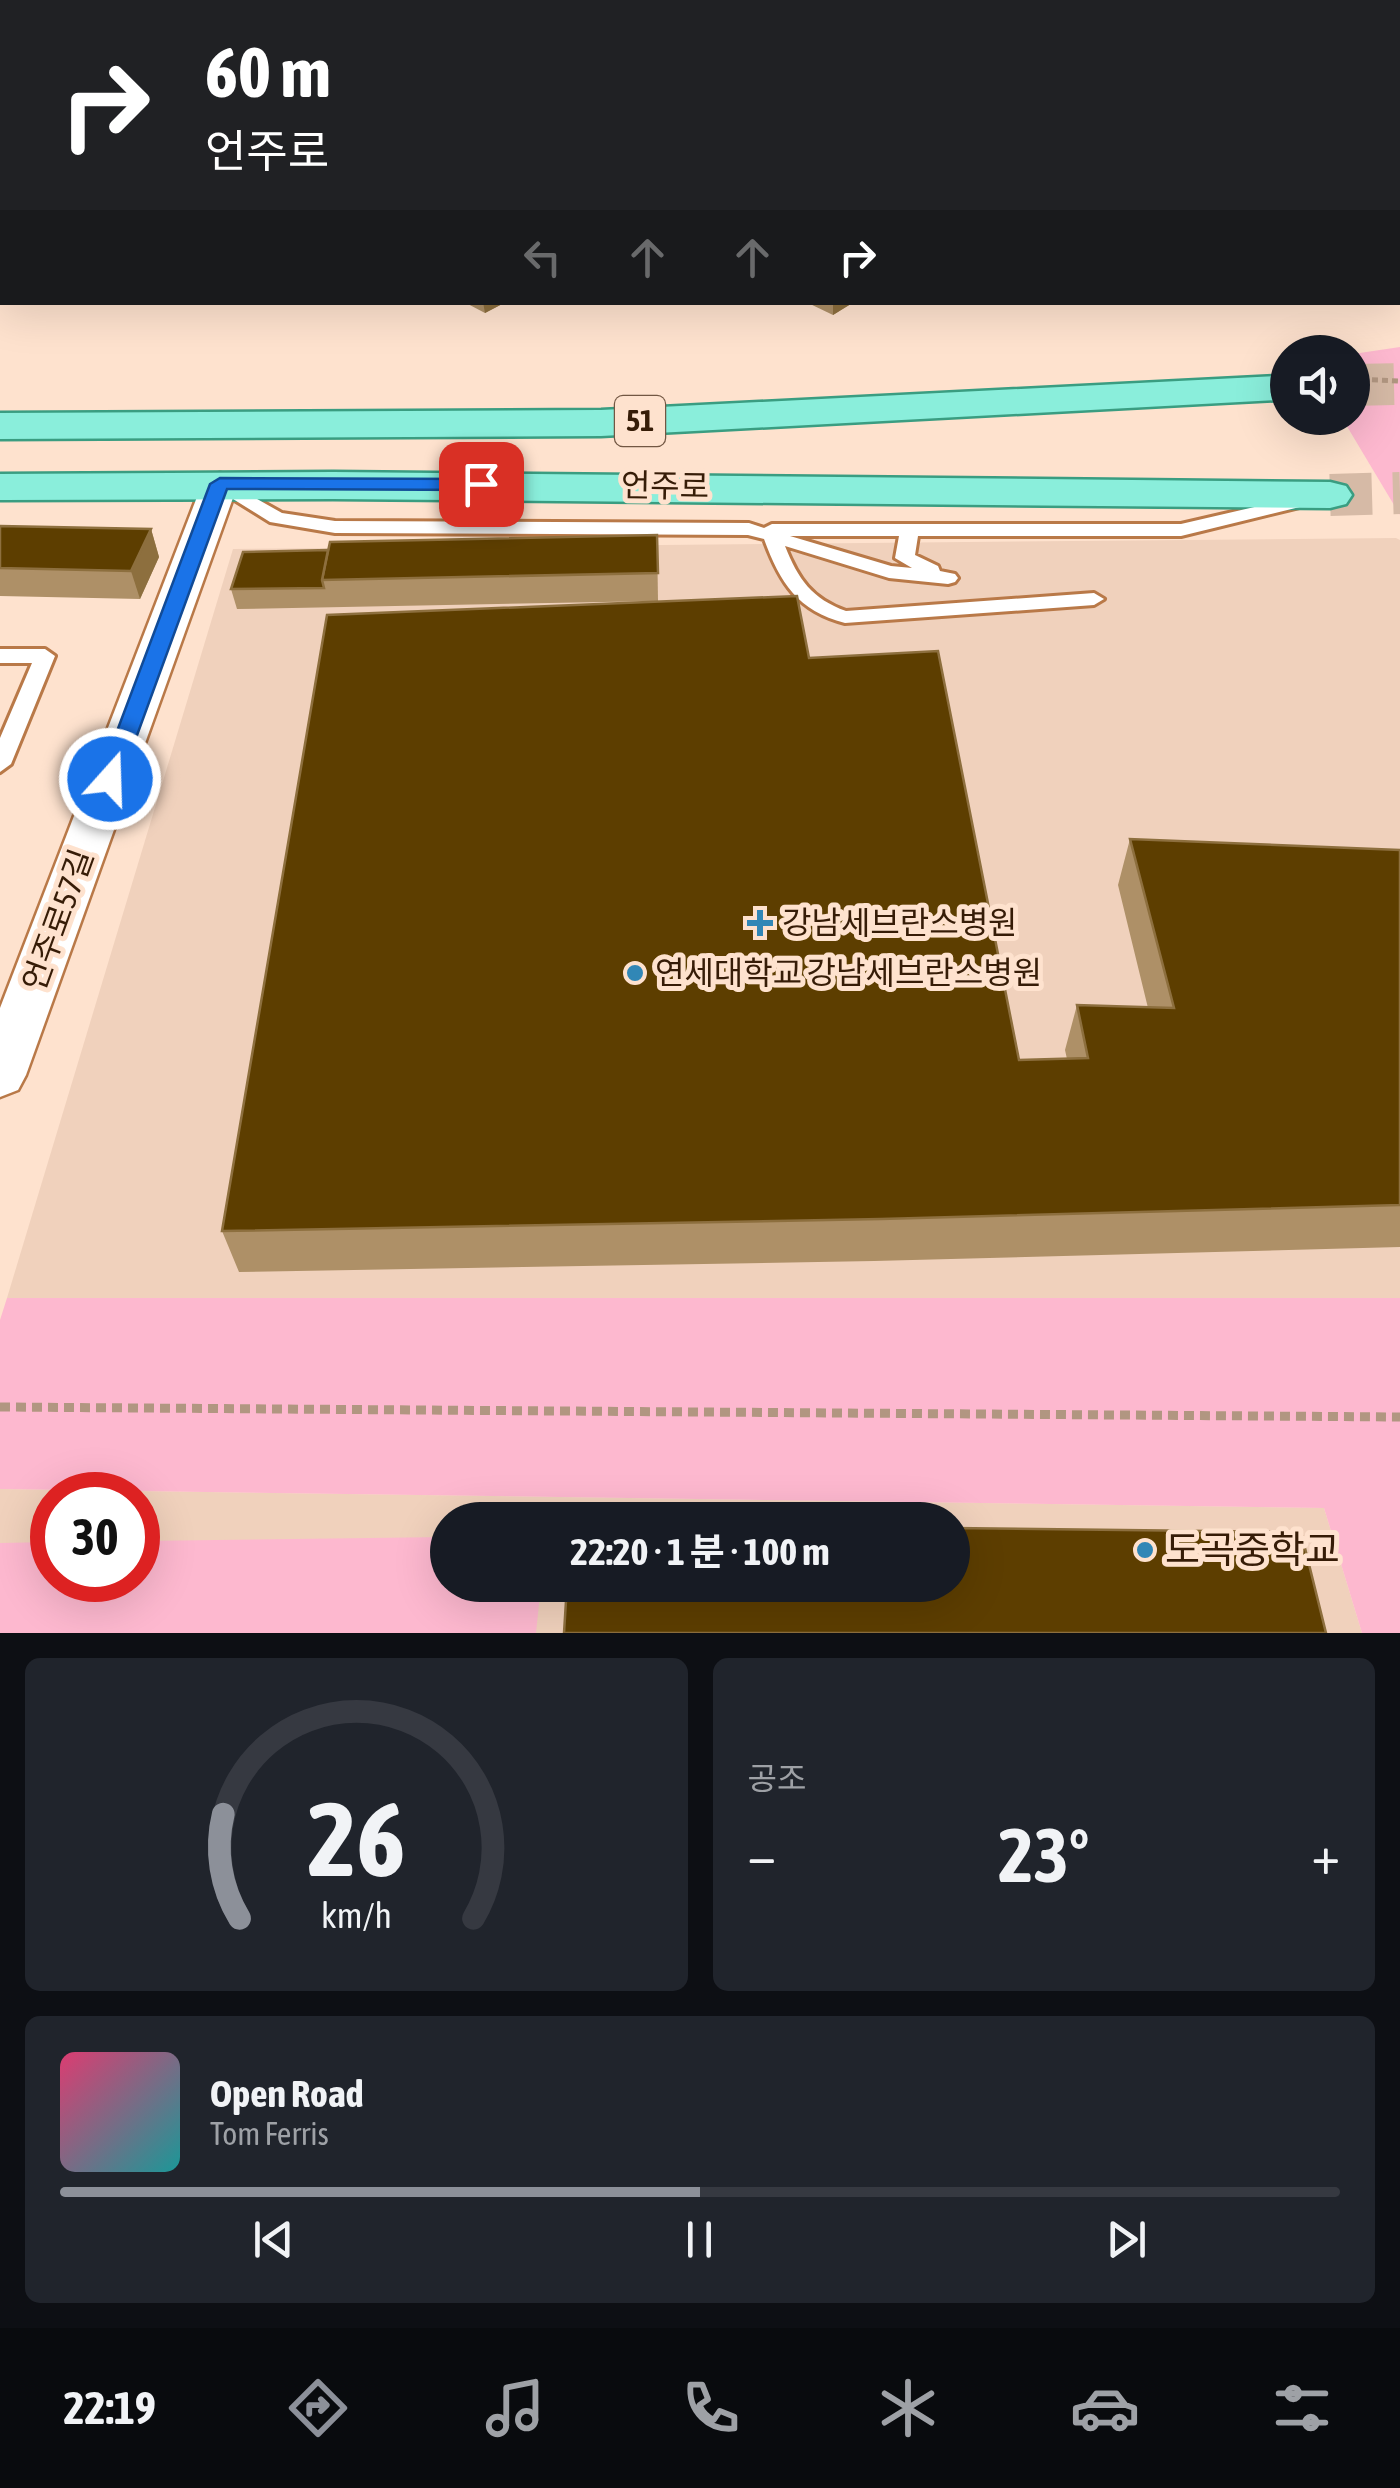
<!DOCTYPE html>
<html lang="ko">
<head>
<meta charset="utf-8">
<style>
	:root { --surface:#171b24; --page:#20242c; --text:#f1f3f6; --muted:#9ea1a6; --line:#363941; --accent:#8c9099 }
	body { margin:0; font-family:"Asap Condensed","Noto Sans KR",sans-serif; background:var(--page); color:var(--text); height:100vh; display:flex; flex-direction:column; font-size:38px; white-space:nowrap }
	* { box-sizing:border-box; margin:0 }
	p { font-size:32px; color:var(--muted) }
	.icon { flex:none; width:55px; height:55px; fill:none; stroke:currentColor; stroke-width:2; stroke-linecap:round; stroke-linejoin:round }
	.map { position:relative; height:1633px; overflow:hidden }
	.panel { display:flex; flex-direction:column; gap:25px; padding:25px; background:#0d0f14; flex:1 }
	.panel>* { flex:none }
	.top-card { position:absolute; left:0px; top:0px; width:1400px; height:305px; box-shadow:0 10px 40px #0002; background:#202124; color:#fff; overflow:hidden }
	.tools { position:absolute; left:1270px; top:335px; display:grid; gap:20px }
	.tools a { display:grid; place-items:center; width:100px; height:100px; border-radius:50%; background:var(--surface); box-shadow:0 10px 40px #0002; font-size:50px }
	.speed { position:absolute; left:30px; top:1472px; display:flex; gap:20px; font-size:50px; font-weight:700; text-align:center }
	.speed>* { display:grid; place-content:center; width:130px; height:130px; border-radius:50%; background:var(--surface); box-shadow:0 10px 40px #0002; line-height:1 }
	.speed .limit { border:15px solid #d22; background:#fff; color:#111 }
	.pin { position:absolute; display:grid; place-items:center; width:85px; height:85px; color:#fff; margin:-42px; border-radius:20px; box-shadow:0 5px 15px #0006 }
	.me { position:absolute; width:110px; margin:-55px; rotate:20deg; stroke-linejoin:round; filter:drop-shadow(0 0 8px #0008) }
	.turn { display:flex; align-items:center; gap:35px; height:210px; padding:0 40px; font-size:45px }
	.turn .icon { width:130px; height:130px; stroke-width:2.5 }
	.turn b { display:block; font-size:70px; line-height:85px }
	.lanes { display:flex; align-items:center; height:95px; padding:0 40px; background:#0003; justify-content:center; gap:50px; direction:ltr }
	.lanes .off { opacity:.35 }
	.big { font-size:75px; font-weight:700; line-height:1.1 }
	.panel .tile { flex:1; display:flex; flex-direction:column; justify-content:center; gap:15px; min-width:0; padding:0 35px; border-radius:15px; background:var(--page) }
	.panel .dial { align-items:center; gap:0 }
	.dial svg { height:260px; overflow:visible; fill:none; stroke:var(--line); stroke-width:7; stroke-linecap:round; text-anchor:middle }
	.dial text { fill:var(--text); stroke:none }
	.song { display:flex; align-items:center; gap:30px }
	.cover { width:120px; height:120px; border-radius:15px; background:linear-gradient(135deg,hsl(340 70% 55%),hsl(180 70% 35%)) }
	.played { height:10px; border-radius:5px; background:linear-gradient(90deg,var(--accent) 50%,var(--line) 50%) }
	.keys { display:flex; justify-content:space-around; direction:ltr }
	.heat { display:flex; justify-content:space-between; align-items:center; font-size:55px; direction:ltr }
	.panel .tiles { flex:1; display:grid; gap:25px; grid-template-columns:1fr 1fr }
	.tile:last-child { grid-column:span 2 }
	.trip { position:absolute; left:430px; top:1502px; width:540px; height:100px; border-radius:50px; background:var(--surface); box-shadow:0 10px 40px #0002; font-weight:700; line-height:100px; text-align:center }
	.menu { display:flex; height:160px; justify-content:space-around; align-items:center; background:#090b0e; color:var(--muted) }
	.menu .icon { width:70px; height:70px }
	.menu .selected { color:var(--accent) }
	.menu b { font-size:45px; color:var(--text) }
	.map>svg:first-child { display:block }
	.built { fill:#f0d1bc; fill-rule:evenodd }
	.green { fill:#fdb8cf }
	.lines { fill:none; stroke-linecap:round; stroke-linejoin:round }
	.primary-tunnel { stroke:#d6baa6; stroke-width:42; stroke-dasharray:42 21; stroke-linecap:butt }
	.service-casing { stroke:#b97948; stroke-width:6 }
	.minor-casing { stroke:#b97948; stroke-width:5 }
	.secondary-casing { stroke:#b97948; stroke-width:5 }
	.primary-casing { stroke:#3a9d81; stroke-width:5 }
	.path-far1 { stroke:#b19681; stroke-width:5; stroke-dasharray:6 4; stroke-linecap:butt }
	.path { stroke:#b19681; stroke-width:9; stroke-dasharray:10 6; stroke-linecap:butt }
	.service { fill:#fff; fill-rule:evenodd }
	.minor { fill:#fff; fill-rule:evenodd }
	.secondary { fill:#fff; fill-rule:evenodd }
	.primary { fill:#8aeedb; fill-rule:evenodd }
	.wall { fill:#ae9067 }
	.shaded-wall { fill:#8d6f3e }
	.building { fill:#5d3e00; stroke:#8d6f3e; stroke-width:2.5 }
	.route { fill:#1a73e8; stroke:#114b97; stroke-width:2.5 }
	.poi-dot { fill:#3187b6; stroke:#fee2ce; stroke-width:4 }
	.labels { text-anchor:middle; stroke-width:10; stroke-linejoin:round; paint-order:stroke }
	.shield { fill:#fee2ce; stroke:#725743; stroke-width:2.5 }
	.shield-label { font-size:30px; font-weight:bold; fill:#361c07 }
	.street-label { font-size:32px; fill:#361c07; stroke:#fee2ce }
	.poi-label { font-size:32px; fill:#361c07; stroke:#fee2ce; text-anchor:start }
	.near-poi-label { font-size:38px; fill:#361c07; stroke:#fee2ce; text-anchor:start }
</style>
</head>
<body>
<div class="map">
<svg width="1400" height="1633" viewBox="0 0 1400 1633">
	<rect width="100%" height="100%" fill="#fee2ce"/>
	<g class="built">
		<polygon points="1396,538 1400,540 1400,1298 7,1298 233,549"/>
		<path d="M0,1489l1324,19 38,125h-1362zM52,1495h86v85h-86zM448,1520h504v65h-504z"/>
	</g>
	<g class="green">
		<polygon points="1400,347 1400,515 1342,418 1352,418 1353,354"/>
		<polygon points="7,1298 1400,1298 1400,1633 1362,1633 1324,1508 0,1489 0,1320"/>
		<polygon points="447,1537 448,1585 541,1585 536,1633 0,1633 0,1543 52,1542 52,1580 138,1580 138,1541"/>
	</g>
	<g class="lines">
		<g class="primary-tunnel">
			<polyline points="1352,385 1400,384"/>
			<polyline points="1330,495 1400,493"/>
		</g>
		<g class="service-casing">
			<g id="service">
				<rect x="0" y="42" width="2" height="8"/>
				<path d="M223,480l59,33 53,8 414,2 15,5 8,-4h409l125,-29 9,5 -3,4 -131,32h-263l-3,19 23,11 2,5 15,3 3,4 -3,4 -7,2 -59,-6 -104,-32c13,33 27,53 61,65l248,-18 10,6 -10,6 -249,18c-47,-12 -65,-40 -81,-84l-16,-4 -413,-2 -65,-11 -53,-33 -3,-4zM790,536h109l-4,22 17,10 -21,-2z"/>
				<polygon points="0,649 45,649 55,656 11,764 0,772 0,738 32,663 0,663"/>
			</g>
		</g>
		<g class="minor-casing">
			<polygon id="minor" points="220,473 233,476 238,484 26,1075 18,1090 0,1097 0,1008 202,484 207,476"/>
		</g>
		<g class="secondary-casing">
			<polygon id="secondary" points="2,119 2,142 0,143 0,120"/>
		</g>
		<g class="primary-casing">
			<g id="primary">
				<polygon points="1278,376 1288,378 1288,398 1278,400 601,436 0,439 0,413 601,410"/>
				<polygon points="333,472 1330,482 1346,486 1352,495 1346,504 1330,508 333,499 0,500 0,474"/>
			</g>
		</g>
		<polyline class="path-far1" points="1352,379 1400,381"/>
		<polyline class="path" points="0,1407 1400,1417"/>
		<use href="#service" class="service"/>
		<use href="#minor" class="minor"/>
		<use href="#secondary" class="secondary"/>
		<use href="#primary" class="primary"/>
	</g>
	<g class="wall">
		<polygon points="184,0 228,0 220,2 190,2"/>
		<polygon points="476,0 584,0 585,2 476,2"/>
		<rect x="767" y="0" width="111" height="2"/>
		<polygon points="1078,0 1154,0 1154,2 1080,2"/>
		<polygon points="1333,0 1400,0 1400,11 1398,18 1398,2 1335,2"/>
		<polygon points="1398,36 1400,39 1400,140 1398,139"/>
		<polygon points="1400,186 1400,265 1398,265 1398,187"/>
		<polygon points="464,302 506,302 485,313"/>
		<polygon points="806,302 854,302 833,315"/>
		<polygon points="0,526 151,529 159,557 140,599 0,596"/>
		<polygon points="657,535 658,601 237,609 231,589 328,550"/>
		<polygon points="809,658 1019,1060 1067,1059 1065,1050 1077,1005 1148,1008 1118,885 1130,839 1400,850 1400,1247 874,1261 239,1272 222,1231"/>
	</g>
	<g class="shaded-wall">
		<polygon points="200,0 228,0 220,2 200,2"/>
		<polygon points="489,0 584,0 585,2 489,2"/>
		<polygon points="790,0 878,0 878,2 789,2"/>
		<polygon points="483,302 506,302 485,313"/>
		<polygon points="833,302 854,302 833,315"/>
		<polygon points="151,529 159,557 140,599 131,571"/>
	</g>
	<g class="building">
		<polygon points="1398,36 1400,39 1400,88 1398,87"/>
		<polygon points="1400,186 1400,215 1398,215 1398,187"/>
		<polygon points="0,526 151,529 131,571 0,568"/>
		<polygon points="657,535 658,573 322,580 330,542"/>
		<polygon points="328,550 322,580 324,588 231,589 243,552"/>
		<polygon points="797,596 809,658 938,651 1019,1060 1088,1058 1077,1005 1174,1008 1130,839 1400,850 1400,1205 881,1219 222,1231 327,615"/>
		<polygon points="952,1528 1301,1532 1326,1633 564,1633 567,1585 952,1585"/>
	</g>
	<polygon class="route" points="220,478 481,479 490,484 481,490 227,489 121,779 118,785 102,785 99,779 210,484"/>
	<g class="poi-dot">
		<path d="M755 908h10v10h10v10h-10v10h-10v-10h-10v-10h10z"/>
		<circle cx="635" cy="973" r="10"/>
		<circle cx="1145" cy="1550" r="10"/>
	</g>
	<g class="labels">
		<rect class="shield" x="615" y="396" width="50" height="50" rx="8"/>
		<g class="shield-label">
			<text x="640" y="431">51</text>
		</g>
		<g class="street-label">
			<text transform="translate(665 486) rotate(1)" y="11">언주로</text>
			<text transform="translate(58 920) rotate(-70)" y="11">언주로57길</text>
		</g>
		<g class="poi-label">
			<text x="782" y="934">강남세브란스병원</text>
			<text x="655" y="984">연세대학교 강남세브란스병원</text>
		</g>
		<g class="near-poi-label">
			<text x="1165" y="1563">도곡중학교</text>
		</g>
	</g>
</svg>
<div class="tools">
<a><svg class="icon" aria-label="sound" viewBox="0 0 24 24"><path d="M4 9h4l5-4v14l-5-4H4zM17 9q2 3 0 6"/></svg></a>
</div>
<div class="speed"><div class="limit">30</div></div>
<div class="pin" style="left:481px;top:484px;background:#d93025"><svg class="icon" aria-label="arrive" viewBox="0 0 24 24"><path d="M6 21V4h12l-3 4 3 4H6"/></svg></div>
<svg class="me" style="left:110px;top:779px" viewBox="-20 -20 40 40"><circle r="17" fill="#1a73e8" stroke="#fff" stroke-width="3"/><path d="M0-11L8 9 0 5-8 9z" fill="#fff"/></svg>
<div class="trip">22:20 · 1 분 · 100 m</div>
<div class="top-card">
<div class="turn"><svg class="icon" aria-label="right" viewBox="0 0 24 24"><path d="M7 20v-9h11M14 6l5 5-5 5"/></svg><div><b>60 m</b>언주로</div></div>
<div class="lanes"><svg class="icon off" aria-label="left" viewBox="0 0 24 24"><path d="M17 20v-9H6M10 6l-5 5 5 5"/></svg><svg class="icon off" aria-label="ahead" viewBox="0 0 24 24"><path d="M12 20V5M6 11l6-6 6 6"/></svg><svg class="icon off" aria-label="ahead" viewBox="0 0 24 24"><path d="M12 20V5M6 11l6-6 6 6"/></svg><svg class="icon" aria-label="right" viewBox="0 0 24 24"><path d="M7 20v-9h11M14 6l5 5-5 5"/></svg></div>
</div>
</div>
<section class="panel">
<div class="tiles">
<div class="tile dial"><svg viewBox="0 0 100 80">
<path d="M14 69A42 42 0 1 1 86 69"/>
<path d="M14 69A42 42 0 0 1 9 37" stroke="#8c9099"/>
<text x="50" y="56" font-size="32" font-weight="700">26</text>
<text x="50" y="72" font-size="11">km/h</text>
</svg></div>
<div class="tile"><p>공조</p>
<div class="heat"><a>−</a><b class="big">23°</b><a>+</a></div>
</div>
<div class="tile">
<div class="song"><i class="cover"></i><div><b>Open Road</b><p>Tom Ferris</p></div></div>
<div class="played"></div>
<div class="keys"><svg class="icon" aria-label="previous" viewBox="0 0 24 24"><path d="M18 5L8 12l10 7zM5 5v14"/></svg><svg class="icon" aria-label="pause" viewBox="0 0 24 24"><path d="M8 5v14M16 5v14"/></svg><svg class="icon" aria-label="next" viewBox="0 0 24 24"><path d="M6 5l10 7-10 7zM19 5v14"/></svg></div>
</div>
</div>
</section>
<nav class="menu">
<b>22:19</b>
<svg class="icon selected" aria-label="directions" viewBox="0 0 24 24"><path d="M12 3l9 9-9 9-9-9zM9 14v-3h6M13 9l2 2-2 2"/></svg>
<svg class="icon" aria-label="music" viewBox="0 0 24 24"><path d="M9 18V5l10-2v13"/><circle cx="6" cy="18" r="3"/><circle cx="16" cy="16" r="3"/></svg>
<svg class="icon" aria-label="phone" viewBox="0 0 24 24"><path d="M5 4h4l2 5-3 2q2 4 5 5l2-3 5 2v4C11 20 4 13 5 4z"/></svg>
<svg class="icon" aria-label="climate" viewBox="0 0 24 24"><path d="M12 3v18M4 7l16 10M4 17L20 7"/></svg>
<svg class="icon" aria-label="car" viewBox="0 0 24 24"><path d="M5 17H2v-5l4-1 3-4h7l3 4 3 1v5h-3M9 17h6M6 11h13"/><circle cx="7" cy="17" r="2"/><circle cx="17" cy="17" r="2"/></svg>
<svg class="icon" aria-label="filters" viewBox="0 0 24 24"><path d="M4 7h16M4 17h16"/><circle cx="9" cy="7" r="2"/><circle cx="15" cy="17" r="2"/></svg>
</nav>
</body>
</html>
